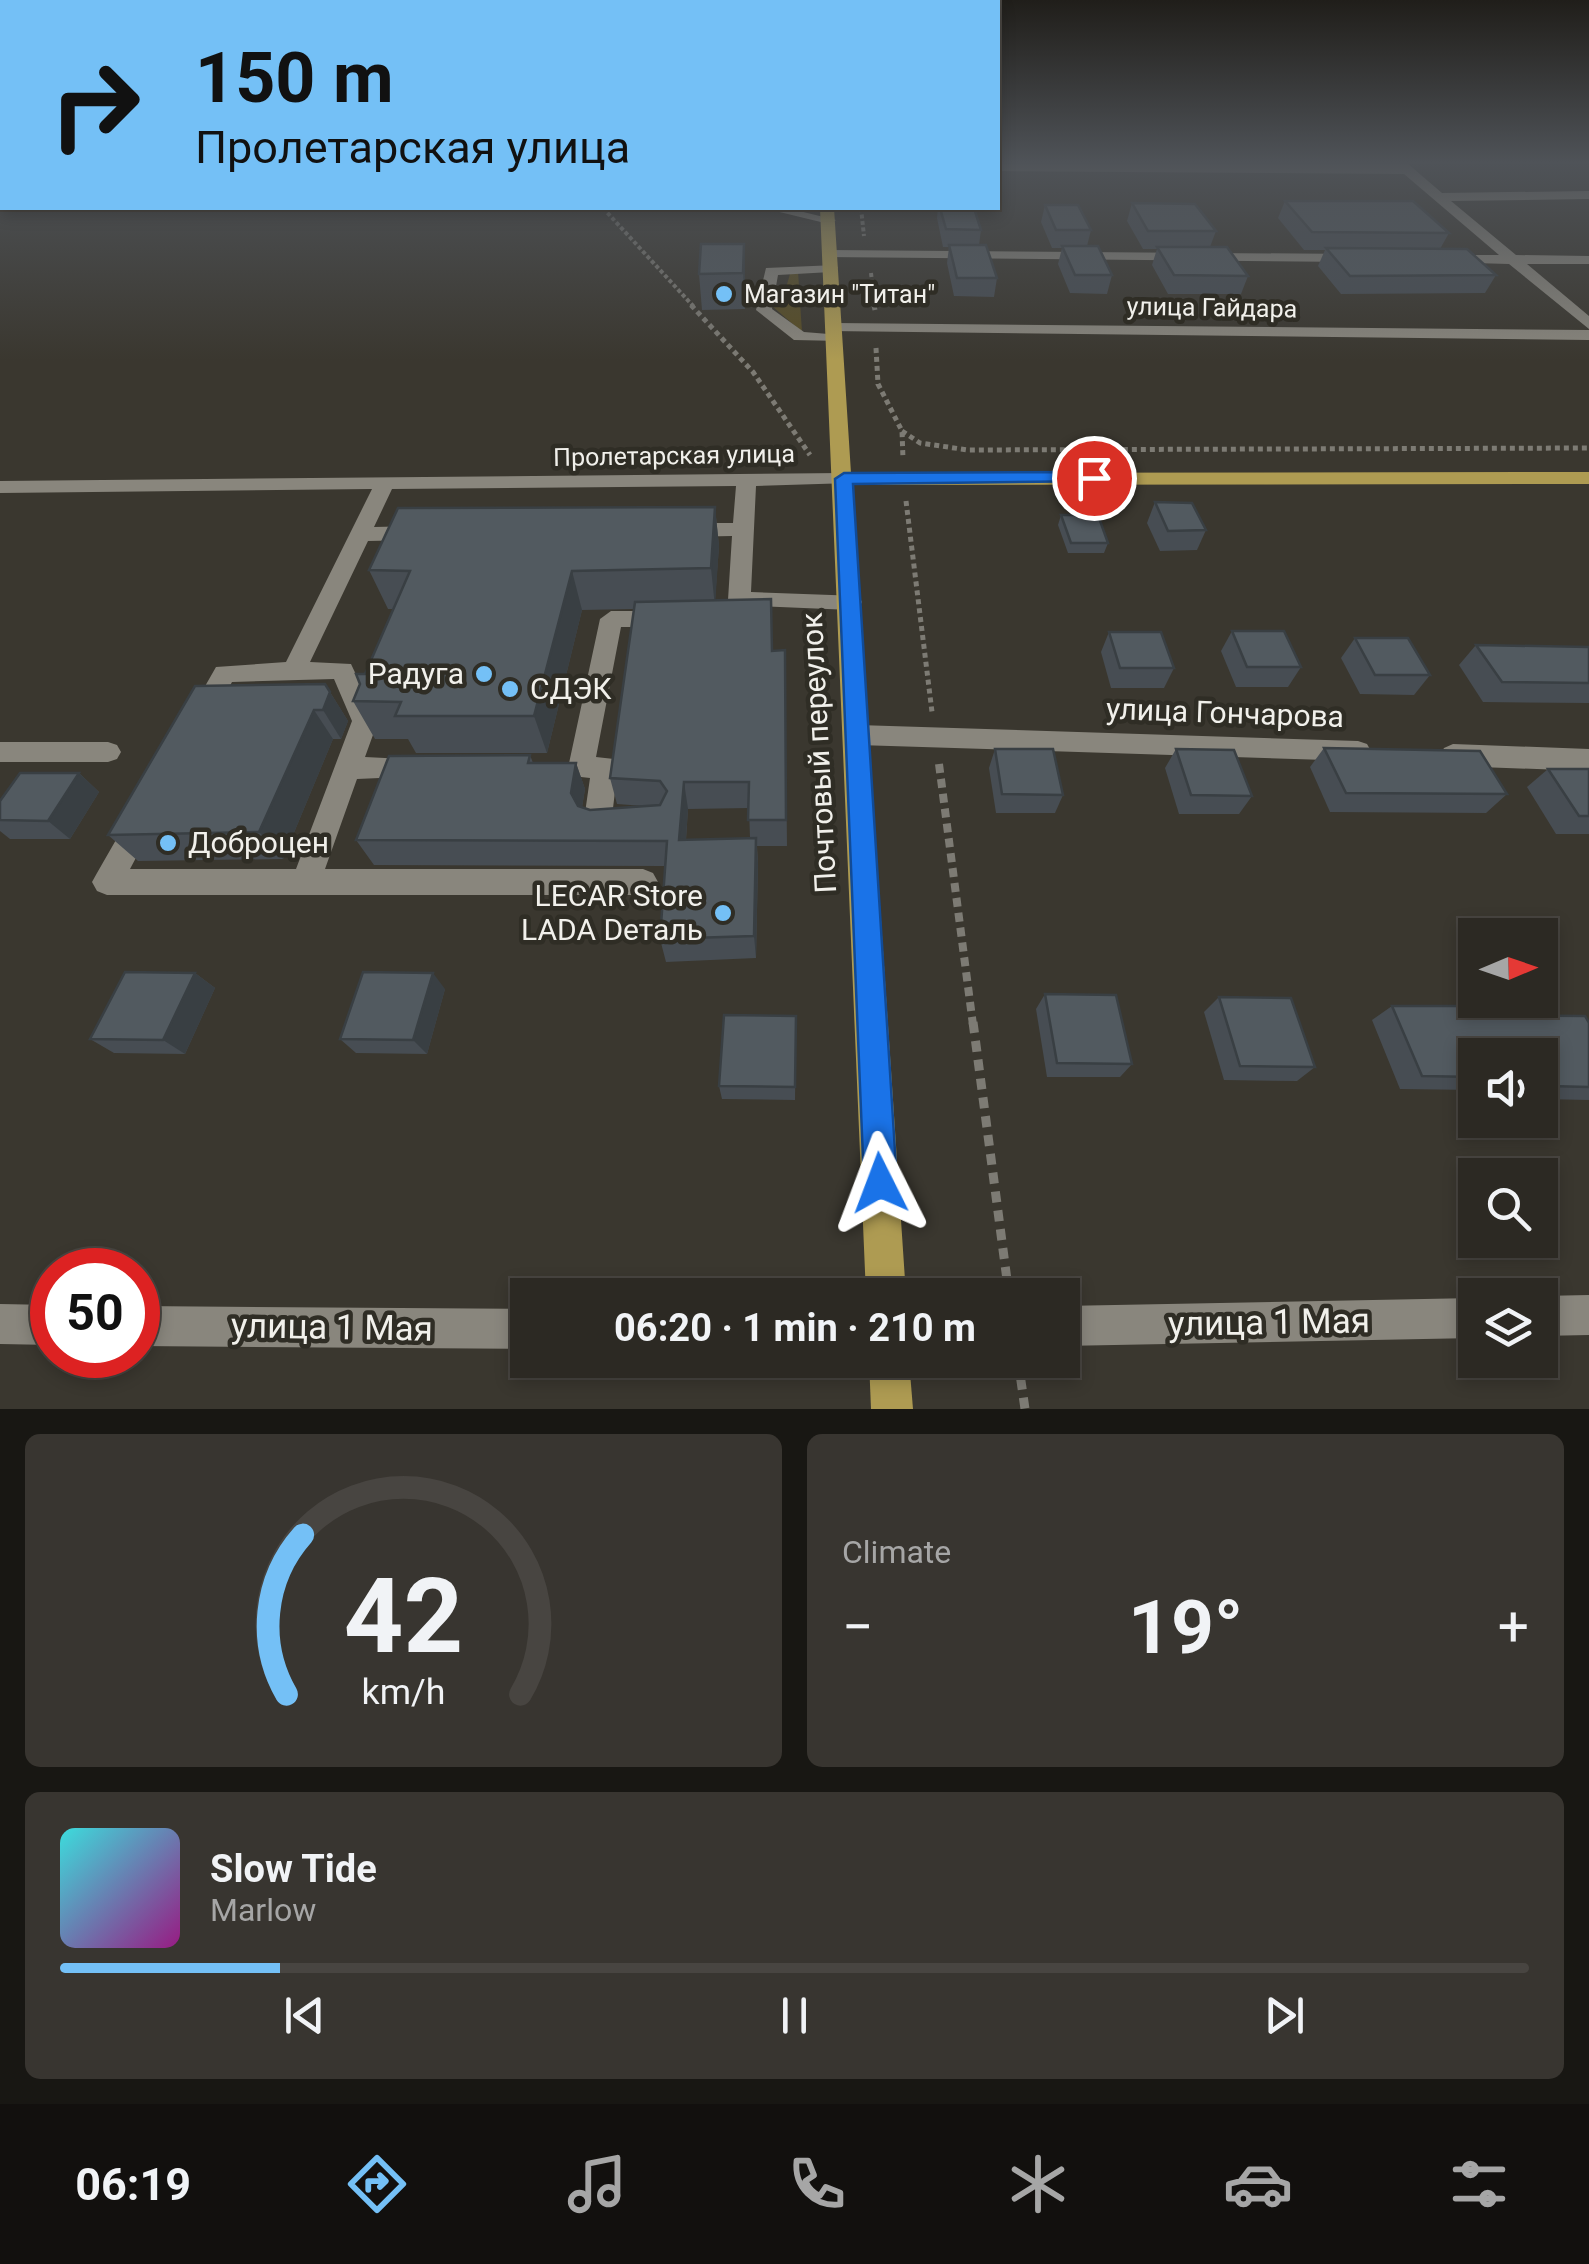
<!DOCTYPE html>
<html lang="en">
<head>
<meta charset="utf-8">
<style>
	:root { --surface:#2c2923; --page:#383530; --text:#f1f3f6; --muted:#a6a6a6; --line:#484541; --accent:#74c0f6 }
	body { margin:0; font-family:Roboto,sans-serif; background:var(--page); color:var(--text); height:100vh; display:flex; flex-direction:column; font-size:38px; white-space:nowrap }
	* { box-sizing:border-box; margin:0 }
	p { font-size:32px; color:var(--muted) }
	.icon { flex:none; width:55px; height:55px; fill:none; stroke:currentColor; stroke-width:2; stroke-linecap:round; stroke-linejoin:round }
	.map { position:relative; height:1409px; overflow:hidden }
	.side { display:flex; flex-direction:column; gap:25px; padding:25px; background:#181713; flex:1 }
	.side>* { flex:none }
	.top-card { position:absolute; left:0px; top:0px; width:1000px; height:210px; box-shadow:0 5px 15px #0003,0 0 0 2px var(--line); background:#74c0f6; color:#111; overflow:hidden }
	.needle { width:65px; rotate:88deg }
	.controls { position:absolute; left:1458px; top:918px; display:grid; gap:20px }
	.controls a { display:grid; place-items:center; width:100px; height:100px; border-radius:0px; background:var(--surface); box-shadow:0 5px 15px #0003,0 0 0 2px var(--line); font-size:50px }
	.speed { position:absolute; left:30px; top:1248px; display:flex; gap:20px; font-size:50px; font-weight:700; text-align:center }
	.speed>* { display:grid; place-content:center; width:130px; height:130px; border-radius:50%; background:var(--surface); box-shadow:0 5px 15px #0003,0 0 0 2px var(--line); line-height:1 }
	.speed .limit { border:15px solid #d22; background:#fff; color:#111 }
	.pin { position:absolute; display:grid; place-items:center; width:85px; height:85px; color:#fff; margin:-42px; border:5px solid #fff; border-radius:50%; box-shadow:0 2px 10px #0007 }
	.me { position:absolute; width:110px; margin:-55px; rotate:357deg; stroke-linejoin:round; filter:drop-shadow(0 0 8px #0008) }
	.turn { display:flex; align-items:center; gap:35px; height:210px; padding:0 30px; font-size:45px }
	.turn .icon { width:130px; height:130px; stroke-width:2.5 }
	.turn b { display:block; font-size:70px; line-height:85px }
	.big { font-size:75px; font-weight:700; line-height:1.1 }
	.side .card { flex:1; display:flex; flex-direction:column; justify-content:center; gap:15px; min-width:0; padding:0 35px; border-radius:15px; background:var(--page) }
	.side .dial { align-items:center; gap:0 }
	.dial svg { height:260px; overflow:visible; fill:none; stroke:var(--line); stroke-width:7; stroke-linecap:round; text-anchor:middle }
	.dial text { fill:var(--text); stroke:none }
	.song { display:flex; align-items:center; gap:30px }
	.cover { width:120px; height:120px; border-radius:15px; background:linear-gradient(135deg,hsl(180 70% 55%),hsl(310 70% 35%)) }
	.played { height:10px; border-radius:5px; background:linear-gradient(90deg,var(--accent) 15%,var(--line) 15%) }
	.keys { display:flex; justify-content:space-around; direction:ltr }
	.heat { display:flex; justify-content:space-between; align-items:center; font-size:55px; direction:ltr }
	.side .tiles { flex:1; display:grid; gap:25px; grid-template-columns:1fr 1fr }
	.card:last-child { grid-column:span 2 }
	.trip { position:absolute; left:510px; top:1278px; width:570px; height:100px; border-radius:0px; background:var(--surface); box-shadow:0 5px 15px #0003,0 0 0 2px var(--line); font-weight:700; line-height:100px; text-align:center }
	.menu { display:flex; height:160px; justify-content:space-around; align-items:center; background:#12100e; color:var(--muted) }
	.menu .icon { width:70px; height:70px }
	.menu .selected { color:var(--accent) }
	.menu b { font-size:45px; color:var(--text) }
	.map>svg:first-child { display:block }
	.green { fill:#584d25 }
	.lines { fill:none; stroke-linecap:round; stroke-linejoin:round }
	.path-far3 { stroke:#7d7b74; stroke-width:4; stroke-dasharray:4 2.5; stroke-linecap:butt }
	.path-far2 { stroke:#7d7b74; stroke-width:5; stroke-dasharray:5 4; stroke-linecap:butt }
	.path-far1 { stroke:#7d7b74; stroke-width:8; stroke-dasharray:9 6; stroke-linecap:butt }
	.path { stroke:#7d7b74; stroke-width:9; stroke-dasharray:11 8; stroke-linecap:butt }
	.minor { fill:#89867d; fill-rule:evenodd }
	.major { fill:#ae9b52; fill-rule:evenodd }
	.wall { fill:#474d53; fill-rule:evenodd }
	.shaded-wall { fill:#393f43 }
	.building { fill:#525a60; stroke:#393f43; stroke-width:2.5 }
	.route { fill:#1a73e8; stroke:#114b97; stroke-width:2.5 }
	.poi-dot { fill:#74c0f6; stroke:#2f2d25; stroke-width:4 }
	.labels { text-anchor:middle; stroke-width:9; stroke-linejoin:round; paint-order:stroke }
	.far-poi-label { font-size:25px; fill:#f1f0eb; stroke:#2f2d25; text-anchor:start }
	.far-street-label { font-size:25px; fill:#f1f0eb; stroke:#2f2d25 }
	.poi-label { font-size:30px; fill:#f1f0eb; stroke:#2f2d25; text-anchor:end }
	.street-label { font-size:30px; fill:#f1f0eb; stroke:#2f2d25 }
	.near-street-label { font-size:35px; fill:#f1f0eb; stroke:#2f2d25 }
</style>
</head>
<body>
<div class="map">
<svg width="1589" height="1409" viewBox="0 0 1589 1409">
	<rect width="100%" height="100%" fill="#3a372f"/>
	<polygon class="green" points="798,271 802,332 772,306 782,301 790,274"/>
	<g class="lines">
		<g class="path-far3">
			<polyline points="603,208 694,307"/>
			<polyline points="861,208 864,236"/>
			<polyline points="871,273 875,307"/>
		</g>
		<g class="path-far2">
			<polyline points="691,305 753,372 810,455"/>
			<polyline points="874,305 875,310"/>
			<polyline points="876,348 878,384 902,431 903,459"/>
			<polyline points="902,431 920,443 968,450 1589,448"/>
			<polyline points="906,501 932,712"/>
		</g>
		<polyline class="path-far1" points="939,764 973,1025"/>
		<g class="path">
			<polyline points="973,1022 1009,1295"/>
			<polyline points="1018,1360 1025,1409"/>
		</g>
		<g class="minor">
			<polygon points="998,163 1407,163 1442,193 1589,191 1589,199 1451,201 1516,255 1589,256 1589,264 1527,264 1589,316 1589,329 1509,264 1439,262 1437,259 1444,255 1499,255 1404,174 998,171"/>
			<polygon points="763,208 787,208 836,220 829,224"/>
			<polygon points="829,250 1354,254 1361,258 1354,262 824,257 824,251"/>
			<polygon points="836,265 838,268 831,272 778,275 772,309 804,332 841,335 841,341 794,340 756,310 766,268"/>
			<polygon points="835,323 1589,330 1589,340 829,331 829,325"/>
			<polygon points="844,473 851,475 851,483 756,486 751,592 859,596 862,602 859,608 851,610 731,605 728,600 732,536 683,537 673,530 683,523 733,523 736,486 392,489 374,527 418,526 428,533 418,540 368,541 310,662 351,664 378,721 365,757 425,760 429,768 425,776 357,779 325,869 643,869 653,873 658,882 653,891 643,895 107,895 97,891 92,882 97,873 132,812 142,808 152,812 156,820 130,869 296,869 352,721 334,679 232,682 210,723 192,723 188,716 216,667 286,662 372,489 0,493 0,481"/>
			<path d="M611,611h56l11,8 -11,8h-46l-25,130 18,2 4,8 -5,41 15,4 4,8 -4,8c-14,5 -26,5 -40,0l-4,-8 6,-42 -18,-2 -4,-8 32,-149z"/>
			<polygon points="858,725 1358,741 1367,744 1371,751 1367,758 1358,761 858,745 849,742 845,735 849,728"/>
			<polygon points="0,742 108,742 117,745 121,752 117,759 108,762 0,762"/>
			<polygon points="1453,744 1589,749 1589,771 1453,766 1444,762 1440,755 1444,748"/>
			<polygon points="1589,1295 1589,1335 1540,1336 1540,1296"/>
			<polygon points="1475,1298 1475,1338 1062,1346 1062,1306"/>
			<polygon points="0,1304 52,1305 52,1345 0,1344"/>
			<polygon points="138,1306 528,1309 528,1349 138,1346"/>
		</g>
		<g class="major">
			<polygon points="820,208 834,208 851,473 1589,472 1589,484 852,485 906,1295 866,1295"/>
			<polygon points="869,1360 909,1360 913,1409 871,1409"/>
		</g>
	</g>
	<g class="wall">
		<polygon points="1285,201 1449,233 1440,249 1496,275 1485,293 1341,294 1318,266 1325,250 1304,250 1278,218"/>
		<polygon points="1132,203 1216,231 1210,247 1248,276 1241,294 1168,294 1152,265 1157,249 1143,249 1127,221"/>
		<polygon points="1045,205 1091,230 1087,246 1112,275 1107,294 1070,293 1058,264 1062,248 1052,248 1041,222"/>
		<polygon points="938,208 974,208 981,230 979,245 997,278 994,297 954,296 947,263 949,247 943,247 937,218"/>
		<polygon points="744,244 745,309 702,310 699,274"/>
		<polygon points="1155,502 1206,530 1197,550 1160,551 1147,523"/>
		<path d="M715,507l4,39 -4,54 57,51 13,-1 2,196h-30l1,17 -2,95 -90,4 -6,-23 5,-73 -291,-1 -18,-25 174,-85 3,8h43l9,26 -3,18 8,3 54,-4 -27,-2 -7,-26 24,-169 -52,1 -35,143h-131l-8,-14h-33l-22,-38 40,-92h-5l-19,-39zM749,808l1,30 -64,2 2,-31z"/>
		<polygon points="1061,515 1108,543 1104,553 1068,553 1058,525"/>
		<polygon points="1232,631 1301,667 1288,687 1236,687 1221,651"/>
		<polygon points="1109,632 1174,668 1164,688 1111,688 1101,652"/>
		<polygon points="1355,638 1430,675 1414,695 1360,694 1341,658"/>
		<polygon points="1476,645 1589,647 1589,703 1483,702 1459,665"/>
		<polygon points="325,684 348,721 341,739 333,739 283,859 138,861 108,835"/>
		<polygon points="1324,748 1507,794 1486,813 1330,812 1310,767"/>
		<polygon points="995,749 1063,795 1055,813 996,813 989,768"/>
		<polygon points="1176,749 1252,796 1239,814 1179,814 1165,768"/>
		<polygon points="1548,769 1589,769 1589,834 1556,834 1527,787"/>
		<polygon points="79,773 99,792 70,839 10,839 0,831 0,801"/>
		<polygon points="195,973 215,988 185,1054 114,1053 90,1039"/>
		<polygon points="445,989 427,1054 356,1053 340,1039"/>
		<polygon points="1045,994 1132,1064 1120,1077 1047,1077 1036,1009"/>
		<polygon points="1219,997 1315,1067 1297,1081 1224,1080 1204,1012"/>
		<polygon points="1392,1006 1469,1015 1589,1023 1589,1100 1540,1099 1540,1055 1475,1055 1475,1090 1400,1089 1372,1020"/>
		<polygon points="796,1016 795,1100 722,1099 719,1086"/>
	</g>
	<g class="shaded-wall">
		<polygon points="744,244 745,279 745,309 743,273"/>
		<polygon points="715,507 719,546 715,607 711,568"/>
		<polygon points="572,571 582,610 547,753 534,716"/>
		<polygon points="325,684 348,721 341,739 323,710"/>
		<polygon points="314,710 333,739 283,859 259,832"/>
		<polygon points="576,763 585,789 580,819 571,793"/>
		<polygon points="79,773 99,792 70,839 48,821"/>
		<polygon points="684,782 688,809 684,865 679,840"/>
		<polygon points="756,838 758,863 756,958 754,936"/>
		<polygon points="195,973 215,988 185,1054 163,1040"/>
		<polygon points="433,973 445,989 427,1054 413,1040"/>
	</g>
	<g class="building">
		<polygon points="1285,201 1413,201 1449,233 1312,232"/>
		<polygon points="1132,203 1195,204 1216,231 1148,231"/>
		<polygon points="1045,205 1078,205 1091,230 1056,230"/>
		<polygon points="940,208 974,208 981,230 946,229"/>
		<polygon points="701,244 744,244 743,273 699,274"/>
		<polygon points="949,245 986,245 997,278 957,278"/>
		<polygon points="1062,246 1098,246 1112,275 1075,275"/>
		<polygon points="1157,247 1227,247 1248,276 1174,275"/>
		<polygon points="1326,248 1467,249 1496,275 1350,276"/>
		<polygon points="1155,502 1192,503 1206,530 1168,531"/>
		<polygon points="715,507 711,568 572,571 534,716 395,716 401,702 353,701 360,684 356,674 365,674 410,571 369,570 398,508"/>
		<polygon points="1061,515 1098,515 1108,543 1071,543"/>
		<polygon points="771,599 772,651 785,650 786,820 748,820 749,782 684,782 679,840 756,838 754,936 660,939 667,841 356,840 389,756 530,755 528,763 576,763 571,793 578,806 590,810 660,805 667,791 660,781 610,778 635,602"/>
		<polygon points="1232,631 1284,631 1301,667 1247,667"/>
		<polygon points="1109,632 1161,632 1174,668 1120,668"/>
		<polygon points="1355,638 1408,638 1430,675 1375,675"/>
		<polygon points="1476,645 1589,647 1589,683 1502,682"/>
		<polygon points="325,684 330,692 323,710 314,710 259,832 108,835 195,686"/>
		<polygon points="1324,748 1480,751 1507,794 1346,793"/>
		<polygon points="995,749 1053,749 1063,795 1002,794"/>
		<polygon points="1176,749 1234,750 1252,796 1191,795"/>
		<polygon points="1548,769 1589,769 1589,816 1579,816"/>
		<polygon points="20,773 79,773 48,821 0,820 0,801"/>
		<polygon points="125,972 195,973 163,1040 90,1039"/>
		<polygon points="363,972 433,973 413,1040 340,1039"/>
		<polygon points="1045,994 1116,995 1132,1064 1057,1063"/>
		<polygon points="1219,997 1291,998 1315,1067 1240,1066"/>
		<polygon points="1392,1006 1464,1006 1469,1015 1585,1016 1589,1023 1589,1087 1549,1086 1544,1077 1540,1077 1540,1055 1475,1055 1475,1077 1422,1076"/>
		<polygon points="724,1015 796,1016 795,1087 719,1086"/>
	</g>
	<linearGradient id="sky" x2="0" y2="1"><stop stop-color="#201e1a"/><stop offset="0.45" stop-color="#4f5358"/><stop offset="1" stop-color="#4f5358" stop-opacity="0"/></linearGradient>
	<rect width="1589" height="361" fill="url(#sky)"/>
	<polygon class="route" points="1094,472 1100,474 1100,481 853,484 897,1183 892,1195 880,1200 869,1195 864,1183 835,479 844,473"/>
	<g class="poi-dot">
		<circle cx="724" cy="294" r="10"/>
		<circle cx="484" cy="674" r="10"/>
		<circle cx="510" cy="689" r="10"/>
		<circle cx="168" cy="843" r="10"/>
		<circle cx="723" cy="913" r="10"/>
	</g>
	<g class="labels">
		<g class="far-poi-label">
			<text x="744" y="303">Магазин "Титан"</text>
		</g>
		<g class="far-street-label">
			<text transform="translate(1212 307) rotate(1)" y="9">улица Гайдара</text>
			<text transform="translate(674 455) rotate(-1)" y="9">Пролетарская улица</text>
		</g>
		<g class="poi-label">
			<text x="464" y="684">Радуга</text>
			<text x="530" y="699" text-anchor="start">СДЭК</text>
			<text x="188" y="853" text-anchor="start">Доброцен</text>
			<text x="703" y="906">LECAR Store<tspan x="703" dy="34">LADA Dеталь</tspan></text>
		</g>
		<g class="street-label">
			<text transform="translate(1225 713) rotate(2)" y="10">улица Гончарова</text>
			<text transform="translate(819 753) rotate(-93)" y="10">Почтовый переулок</text>
		</g>
		<g class="near-street-label">
			<text transform="translate(1269 1322) rotate(-1)" y="12">улица 1 Мая</text>
			<text transform="translate(332 1327) rotate(1)" y="12">улица 1 Мая</text>
		</g>
	</g>
</svg>
<div class="controls">
<a><svg class="needle" viewBox="-14 -14 28 28"><path d="M0-13l5 13h-10z" fill="#e53935"/><path d="M0 13l5-13h-10z" fill="#a6a6a6"/></svg></a>
<a><svg class="icon" aria-label="sound" viewBox="0 0 24 24"><path d="M4 9h4l5-4v14l-5-4H4zM17 9q2 3 0 6"/></svg></a>
<a><svg class="icon" aria-label="search" viewBox="0 0 24 24"><circle cx="10" cy="10" r="6"/><path d="M15 15l6 6"/></svg></a>
<a><svg class="icon" aria-label="layers" viewBox="0 0 24 24"><path d="M12 4l9 5-9 5-9-5zM3 14l9 5 9-5"/></svg></a>
</div>
<div class="speed"><div class="limit">50</div></div>
<div class="pin" style="left:1094px;top:478px;background:#d93025"><svg class="icon" aria-label="arrive" viewBox="0 0 24 24"><path d="M6 21V4h12l-3 4 3 4H6"/></svg></div>
<svg class="me" style="left:880px;top:1183px" viewBox="-20 -20 40 40"><path d="M0-17L14 15 0 8-14 15z" fill="#1a73e8" stroke="#fff" stroke-width="4"/></svg>
<div class="trip">06:20 · 1 min · 210 m</div>
<div class="top-card">
<div class="turn"><svg class="icon" aria-label="right" viewBox="0 0 24 24"><path d="M7 20v-9h11M14 6l5 5-5 5"/></svg><div><b>150 m</b>Пролетарская улица</div></div>
</div>
</div>
<section class="side">
<div class="tiles">
<div class="card dial"><svg viewBox="0 0 100 80">
<path d="M14 69A42 42 0 1 1 86 69"/>
<path d="M14 69A42 42 0 0 1 19 20" stroke="#74c0f6"/>
<text x="50" y="56" font-size="32" font-weight="700">42</text>
<text x="50" y="72" font-size="11">km/h</text>
</svg></div>
<div class="card"><p>Climate</p>
<div class="heat"><a>−</a><b class="big">19°</b><a>+</a></div>
</div>
<div class="card">
<div class="song"><i class="cover"></i><div><b>Slow Tide</b><p>Marlow</p></div></div>
<div class="played"></div>
<div class="keys"><svg class="icon" aria-label="previous" viewBox="0 0 24 24"><path d="M18 5L8 12l10 7zM5 5v14"/></svg><svg class="icon" aria-label="pause" viewBox="0 0 24 24"><path d="M8 5v14M16 5v14"/></svg><svg class="icon" aria-label="next" viewBox="0 0 24 24"><path d="M6 5l10 7-10 7zM19 5v14"/></svg></div>
</div>
</div>
</section>
<nav class="menu">
<b>06:19</b>
<svg class="icon selected" aria-label="directions" viewBox="0 0 24 24"><path d="M12 3l9 9-9 9-9-9zM9 14v-3h6M13 9l2 2-2 2"/></svg>
<svg class="icon" aria-label="music" viewBox="0 0 24 24"><path d="M9 18V5l10-2v13"/><circle cx="6" cy="18" r="3"/><circle cx="16" cy="16" r="3"/></svg>
<svg class="icon" aria-label="phone" viewBox="0 0 24 24"><path d="M5 4h4l2 5-3 2q2 4 5 5l2-3 5 2v4C11 20 4 13 5 4z"/></svg>
<svg class="icon" aria-label="climate" viewBox="0 0 24 24"><path d="M12 3v18M4 7l16 10M4 17L20 7"/></svg>
<svg class="icon" aria-label="car" viewBox="0 0 24 24"><path d="M5 17H2v-5l4-1 3-4h7l3 4 3 1v5h-3M9 17h6M6 11h13"/><circle cx="7" cy="17" r="2"/><circle cx="17" cy="17" r="2"/></svg>
<svg class="icon" aria-label="filters" viewBox="0 0 24 24"><path d="M4 7h16M4 17h16"/><circle cx="9" cy="7" r="2"/><circle cx="15" cy="17" r="2"/></svg>
</nav>
</body>
</html>
